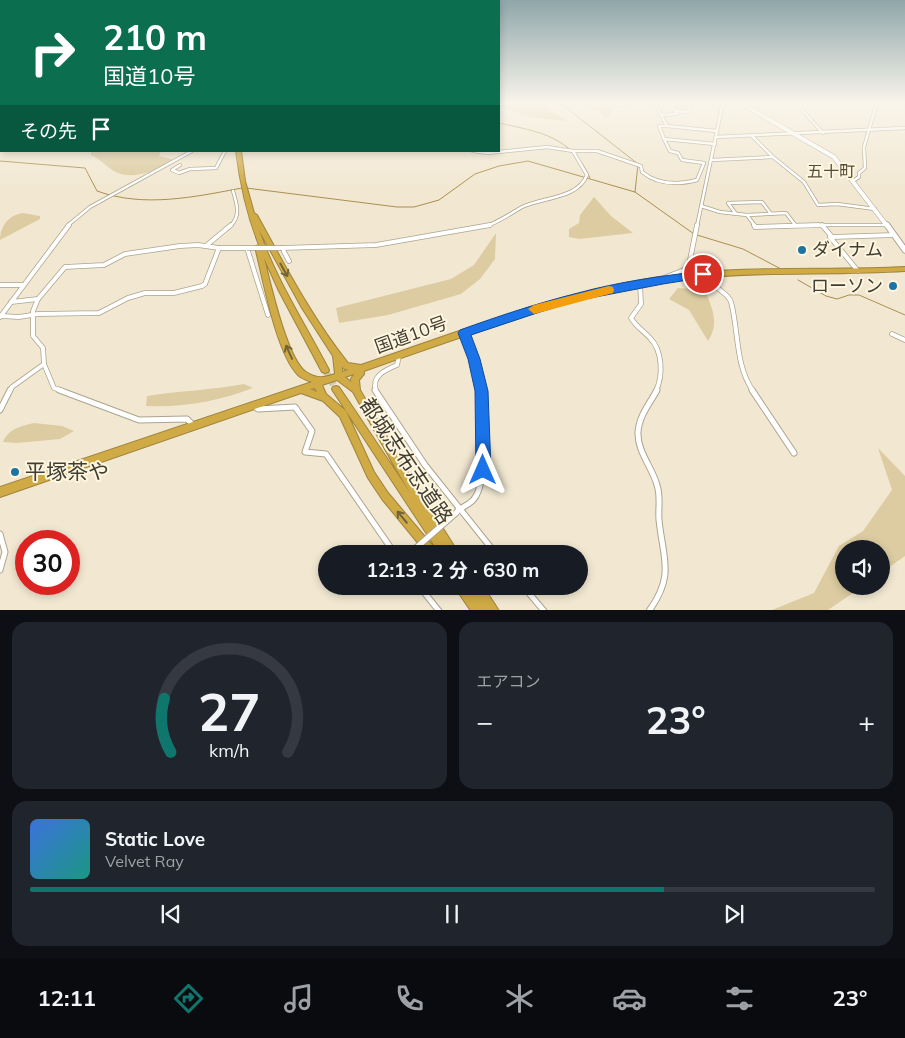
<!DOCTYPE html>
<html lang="ja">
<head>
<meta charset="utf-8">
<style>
	:root { --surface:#171b24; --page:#20242c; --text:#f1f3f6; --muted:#9ea1a6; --line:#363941; --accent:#0f766e }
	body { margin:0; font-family:Mulish,"Noto Sans JP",sans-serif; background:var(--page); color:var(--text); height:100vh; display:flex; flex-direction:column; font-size:19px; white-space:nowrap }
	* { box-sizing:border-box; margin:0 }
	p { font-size:16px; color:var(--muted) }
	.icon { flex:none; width:28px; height:28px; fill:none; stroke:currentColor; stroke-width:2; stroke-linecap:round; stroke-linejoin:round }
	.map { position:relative; height:610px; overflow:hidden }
	.drawer { display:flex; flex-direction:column; gap:12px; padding:12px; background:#0d0f14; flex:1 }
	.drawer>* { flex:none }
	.banner { position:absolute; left:0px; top:0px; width:500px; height:152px; box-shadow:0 2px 8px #0003; background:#0b6e4f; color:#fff; overflow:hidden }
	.tools { position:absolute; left:835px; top:540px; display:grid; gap:10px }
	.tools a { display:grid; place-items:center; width:55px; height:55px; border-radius:50%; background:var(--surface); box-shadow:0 2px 8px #0003; font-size:25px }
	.speed { position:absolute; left:15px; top:530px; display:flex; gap:10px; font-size:25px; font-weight:700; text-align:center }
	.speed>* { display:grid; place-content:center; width:65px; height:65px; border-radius:50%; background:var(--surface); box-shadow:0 2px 8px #0003; line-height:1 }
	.speed .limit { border:8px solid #d22; background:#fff; color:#111 }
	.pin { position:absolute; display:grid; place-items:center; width:42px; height:42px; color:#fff; margin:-21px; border:2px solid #fff; border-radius:50%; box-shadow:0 1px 5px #0007 }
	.me { position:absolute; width:55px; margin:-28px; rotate:0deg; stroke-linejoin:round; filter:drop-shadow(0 0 4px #0008) }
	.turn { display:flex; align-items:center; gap:18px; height:105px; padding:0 20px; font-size:22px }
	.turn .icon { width:65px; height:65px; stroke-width:2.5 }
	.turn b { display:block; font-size:35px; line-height:42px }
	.then { display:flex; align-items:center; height:48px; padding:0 20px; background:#0003; gap:10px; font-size:19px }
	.big { font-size:38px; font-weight:700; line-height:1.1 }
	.drawer .tile { flex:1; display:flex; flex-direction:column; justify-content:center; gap:8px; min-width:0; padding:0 18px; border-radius:15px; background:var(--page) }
	.drawer .dial { align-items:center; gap:0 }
	.dial svg { height:130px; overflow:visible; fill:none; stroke:var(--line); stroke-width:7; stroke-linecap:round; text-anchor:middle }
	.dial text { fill:var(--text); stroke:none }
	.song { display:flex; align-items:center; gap:15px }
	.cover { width:60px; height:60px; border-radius:8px; background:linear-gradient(135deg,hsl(220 70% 55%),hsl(170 70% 35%)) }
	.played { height:5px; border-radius:2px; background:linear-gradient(90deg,var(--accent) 75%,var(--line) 75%) }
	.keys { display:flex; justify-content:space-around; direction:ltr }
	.heat { display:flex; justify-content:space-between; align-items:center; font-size:28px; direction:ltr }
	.drawer .tiles { flex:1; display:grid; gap:12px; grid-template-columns:1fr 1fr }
	.tile:last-child { grid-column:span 2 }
	.trip { position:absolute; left:318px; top:545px; width:270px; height:50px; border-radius:25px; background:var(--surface); box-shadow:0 2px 8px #0003; font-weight:700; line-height:50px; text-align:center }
	.dock { display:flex; height:80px; justify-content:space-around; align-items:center; background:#090b0e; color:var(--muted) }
	.dock .icon { width:35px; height:35px }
	.dock .current { color:var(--accent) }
	.dock b { font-size:22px; color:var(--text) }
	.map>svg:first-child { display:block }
	.green { fill:#ddcca2 }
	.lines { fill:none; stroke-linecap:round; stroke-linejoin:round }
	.stream { stroke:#aa904e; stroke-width:1 }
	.highway-tunnel { stroke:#cec6b2; stroke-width:7; stroke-dasharray:7 3; stroke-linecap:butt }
	.street-far2-casing { stroke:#aca48e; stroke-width:4 }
	.street-far1-casing { stroke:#aca48e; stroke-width:5.5 }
	.street-casing { stroke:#aca48e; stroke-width:7 }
	.secondary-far1-casing { stroke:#aca48e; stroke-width:5 }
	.secondary-casing { stroke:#aca48e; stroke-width:7 }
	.highway-casing { stroke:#9d843f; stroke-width:2 }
	.street-far2 { stroke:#fff; stroke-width:2.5 }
	.street-far1 { stroke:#fff; stroke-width:4 }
	.street { stroke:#fff; stroke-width:5 }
	.secondary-far1 { stroke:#fff; stroke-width:4 }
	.secondary { stroke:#fff; stroke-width:5 }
	.highway { fill:#cfaa45; fill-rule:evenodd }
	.street-bridge-far1-casing { stroke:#aca48e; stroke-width:5.5; stroke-linecap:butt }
	.street-bridge-casing { stroke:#aca48e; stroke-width:7; stroke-linecap:butt }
	.street-bridge-far1 { stroke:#fff; stroke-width:4 }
	.street-bridge { stroke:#fff; stroke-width:5 }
	.oneway { stroke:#72633a }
	.route { fill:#1a73e8; stroke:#114b97 }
	.slow { fill:#f59e0b }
	.poi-dot { fill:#1d74a4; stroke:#fff6df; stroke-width:2 }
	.labels { text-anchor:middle; stroke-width:4; stroke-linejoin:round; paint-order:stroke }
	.far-quarter-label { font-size:16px; fill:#554d3a; stroke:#fff6df }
	.poi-label { font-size:18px; fill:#403d34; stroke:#fff6df; text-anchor:start }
	.street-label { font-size:18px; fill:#403d34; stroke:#fff6df }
	.near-street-label { font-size:21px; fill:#403d34; stroke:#fff6df }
	.near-poi-label { font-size:21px; fill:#403d34; stroke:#fff6df; text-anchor:start }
</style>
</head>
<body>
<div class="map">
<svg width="905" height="611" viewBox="0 0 905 611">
	<rect width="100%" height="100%" fill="#f2e8d2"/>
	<g class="green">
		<path d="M501,102h35l32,19c-24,-2 -50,-3 -69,-18z"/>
		<polygon points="583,102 610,102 612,111 606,118 600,112 592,109"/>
		<path d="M91,151h70l-2,5 16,4c-17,9 -37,20 -57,13 -10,-4 -17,-14 -27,-18z"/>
		<polygon points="594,197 611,216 633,233 579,239 569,237 569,229 579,223 580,215"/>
		<path d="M23,213l17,3v3l-40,21c0,-14 9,-25 23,-27z"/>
		<polygon points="496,233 495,259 480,279 461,294 388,315 339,323 336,308 451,279 474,265"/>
		<path d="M678,288l27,2c7,18 15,33 3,51l-19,-31 -20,-11z"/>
		<path d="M244,384l9,4c-33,13 -71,20 -107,18l1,-10c32,-5 65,-6 97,-12z"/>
		<path d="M34,423l28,3 12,5 -14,8 -43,4 -14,-1c5,-13 18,-16 31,-19z"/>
		<polygon points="878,448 905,476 905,556 881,573 881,549 844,549 844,586 863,586 828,610 772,610 814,593 839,546 863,531 892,490"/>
	</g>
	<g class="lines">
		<g class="stream">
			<polyline points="559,102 638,164 635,192"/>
			<path d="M499,123c41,9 72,13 91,55"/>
			<path d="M0,161l85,7 12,23c47,17 97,6 145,-3"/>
			<polyline points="246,188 397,207 414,207 439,200 475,174 499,166 528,161 635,192 694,234"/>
			<polyline points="697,235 743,249 781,269"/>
			<polyline points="798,280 826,296 837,299 849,295 859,295 905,315"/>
		</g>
		<polyline class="highway-tunnel" points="325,370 336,389"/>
		<g class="street-far2-casing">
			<g id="street-far2">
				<polyline points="612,102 614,105 625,105 624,102"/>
				<polyline points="654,102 667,126 659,126 664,139 715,144"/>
				<polyline points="799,102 802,110 823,133"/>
				<polygon points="671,104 688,104 690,112 675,111"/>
				<polyline points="661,115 677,114 675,111"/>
				<polyline points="667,126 717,131"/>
				<polyline points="752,136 773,157 804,182 818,205 837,204 875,209"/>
				<polyline points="716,137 905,128"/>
				<polyline points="664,139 670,151 678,153 682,160 704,163"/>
				<path d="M473,151l15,2 59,-6 26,4h24l44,15 1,6c16,13 36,13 55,8l7,-17"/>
				<polyline points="712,160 773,157"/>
				<polyline points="180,165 172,170 179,173 190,169 216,168 225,151"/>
				<polyline points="853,181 859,177 859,173 865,168 864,147 877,102"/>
				<polyline points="701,206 720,212 747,215 755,226"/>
				<polyline points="736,214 728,203 762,202 771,214"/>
				<polyline points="747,215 786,213 796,226"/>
				<polyline points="822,225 886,225"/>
				<polyline points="67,226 90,207 192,151"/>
				<path d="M230,226c11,-9 7,-22 3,-35"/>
				<path d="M487,226c13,-5 23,-12 35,-19 20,-10 56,-8 65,-32l-14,-24"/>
				<polyline points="697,226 723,102"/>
				<polyline points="777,226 823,226"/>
			</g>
		</g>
		<g class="street-far1-casing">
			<g id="street-far1">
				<polyline points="754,225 755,227 819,225"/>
				<polyline points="822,225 832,237 894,235"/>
				<polyline points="830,237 858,271"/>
				<polyline points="207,245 231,225"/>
				<polyline points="289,261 282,248 376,245 490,225"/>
				<path d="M712,274l2,4 -2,1c2,11 16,13 19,23 8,30 4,63 22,89"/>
				<polyline points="666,277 684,270 689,265 697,225"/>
				<path d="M640,284l1,20 -10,14c5,9 13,13 19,20 13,13 13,38 6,53"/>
				<polyline points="0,285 23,285"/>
				<polyline points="11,302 38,299"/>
				<polyline points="1,316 19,317 38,314 99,313 128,298 145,293 174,293 202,286 205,284 219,248"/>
				<polyline points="0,317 69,225"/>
				<polyline points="464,333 476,366 481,391"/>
				<polyline points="892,334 905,340"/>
				<polyline points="44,364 54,388 63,391"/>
				<polyline points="10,391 12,387 44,364 43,348 33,336 33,311 38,299 65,267 104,265 125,254 180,246 198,245 219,248 247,248 268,315"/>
				<path d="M376,391c-5,-15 9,-21 21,-26l2,-9"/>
			</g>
		</g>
		<g class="street-casing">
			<g id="street">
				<polyline points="59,390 139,420 187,419 194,426"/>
				<polyline points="375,390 425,465 496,554"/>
				<polyline points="752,390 794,453"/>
				<polyline points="254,406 258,409 295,407 312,431 305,452 326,454 395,554"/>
				<polyline points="0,410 10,390"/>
				<path d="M458,510c5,-3 12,-6 16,-11 15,-19 9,-85 7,-109"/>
				<polyline points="0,534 5,552 0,570"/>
				<polyline points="419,586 439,611"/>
				<polyline points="523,586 544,611"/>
				<path d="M649,611c26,-36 14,-52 10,-91 -1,-12 2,-23 -2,-35 -5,-18 -20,-34 -19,-53 1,-16 12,-29 19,-42"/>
			</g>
		</g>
		<g class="secondary-far1-casing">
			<polyline id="secondary-far1" points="739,102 834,157 887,226"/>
		</g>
		<g class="secondary-casing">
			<polyline id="secondary" points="887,225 905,250"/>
		</g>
		<g class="highway-casing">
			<g id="highway">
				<path d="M236,151h5l4,30 9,32 3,2c28,51 55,103 91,148l13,2c98,-33 195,-72 298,-88 81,-12 164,-6 246,-10v4c-81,5 -162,-1 -243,11 -63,9 -123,28 -183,49 -38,13 -76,26 -115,40v3l-5,6 1,10 42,73 57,91h-19l-107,-163 -1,-2 1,-2 3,-1 3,1 72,107 -15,-25 -43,-77 -16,-12 -15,5 4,9 20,17 28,61 14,21 49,58 2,3h-12l-45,-55 -14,-21 -28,-61 -17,-16 -22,-8 -301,104v-10l312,-105c-5,-2 -10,-3 -14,-7 -22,-22 -35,-97 -43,-128l1,-1 3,-1c-12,-30 -19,-62 -23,-94zM259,230l43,78 31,48 2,18c-11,4 -19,5 -29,-2 -19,-13 -36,-90 -42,-114l15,33 43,81 3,1 3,-1 1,-2c-24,-46 -53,-90 -70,-140zM342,366l1,2 5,2 -6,2zM354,374l-3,5v3l-6,-5zM315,388l2,4 -7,-3z"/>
				<polygon points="454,586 483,586 499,611 471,611"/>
			</g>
		</g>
		<use href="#street-far2" class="street-far2"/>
		<use href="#street-far1" class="street-far1"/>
		<use href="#street" class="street"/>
		<use href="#secondary-far1" class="secondary-far1"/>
		<use href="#secondary" class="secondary"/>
		<use href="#highway" class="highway"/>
		<g class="street-bridge-far1-casing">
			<polyline id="street-bridge-far1" points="247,248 282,248"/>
		</g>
		<g class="street-bridge-casing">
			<polyline id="street-bridge" points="409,554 457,512"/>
		</g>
		<use href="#street-bridge-far1" class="street-bridge-far1"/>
		<use href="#street-bridge" class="street-bridge"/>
	</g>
	<defs><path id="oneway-shaft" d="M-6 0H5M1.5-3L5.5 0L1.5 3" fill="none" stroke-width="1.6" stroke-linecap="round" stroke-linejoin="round" transform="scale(1.25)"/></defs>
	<g class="oneway">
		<use href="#oneway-shaft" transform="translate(284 270) rotate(61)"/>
		<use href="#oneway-shaft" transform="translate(289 352) rotate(-114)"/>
		<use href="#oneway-shaft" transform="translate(402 517) rotate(-130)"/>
	</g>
	<linearGradient id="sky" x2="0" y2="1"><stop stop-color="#8fa6aa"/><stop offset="0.55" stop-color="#f9f5eb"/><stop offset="1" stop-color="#f9f5eb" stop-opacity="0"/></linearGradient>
	<rect width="905" height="187" fill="url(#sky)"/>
	<path class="route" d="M703,271l5,3 -1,3 -44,7 -83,16 -40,12 -69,23 9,24 8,32 3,79 -2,6 -6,2 -5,-2 -2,-6 -1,-79 -7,-32 -10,-26 2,-3c39,-14 78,-27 118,-37 40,-11 83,-17 125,-22z"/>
	<polygon class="slow" points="609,286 613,287 614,290 613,293 534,314 528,309 534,305"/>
	<g class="poi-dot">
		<circle cx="802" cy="250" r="5"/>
		<circle cx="893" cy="286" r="5"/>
		<circle cx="15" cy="472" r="5"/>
	</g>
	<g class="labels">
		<g class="far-quarter-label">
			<text x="831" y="177">五十町</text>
		</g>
		<g class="poi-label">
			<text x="812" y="256">ダイナム</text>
			<text x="883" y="292" text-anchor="end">ローソン</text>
		</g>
		<g class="street-label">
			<text transform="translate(411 335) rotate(-20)" y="6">国道10号</text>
		</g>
		<g class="near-street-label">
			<text transform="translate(406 461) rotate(56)" y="7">都城志布志道路</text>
		</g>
		<g class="near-poi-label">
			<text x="25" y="479">平塚茶や</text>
		</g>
	</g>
</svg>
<div class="tools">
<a><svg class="icon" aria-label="sound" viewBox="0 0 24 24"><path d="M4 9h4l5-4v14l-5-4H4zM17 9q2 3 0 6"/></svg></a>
</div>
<div class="speed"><div class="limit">30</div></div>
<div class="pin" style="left:703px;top:274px;background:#d93025"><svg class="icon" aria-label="arrive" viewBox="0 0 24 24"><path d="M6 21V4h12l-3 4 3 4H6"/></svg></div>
<svg class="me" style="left:483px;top:470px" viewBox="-20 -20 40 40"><path d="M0-17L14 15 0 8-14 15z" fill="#1a73e8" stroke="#fff" stroke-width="4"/></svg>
<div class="trip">12:13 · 2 分 · 630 m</div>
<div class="banner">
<div class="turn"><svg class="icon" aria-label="right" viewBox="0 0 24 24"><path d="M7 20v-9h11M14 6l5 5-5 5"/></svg><div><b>210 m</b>国道10号</div></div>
<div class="then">その先<svg class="icon" aria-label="arrive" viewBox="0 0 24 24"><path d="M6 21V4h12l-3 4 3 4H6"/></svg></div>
</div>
</div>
<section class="drawer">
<div class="tiles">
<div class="tile dial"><svg viewBox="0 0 100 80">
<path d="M14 69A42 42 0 1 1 86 69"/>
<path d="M14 69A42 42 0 0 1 10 36" stroke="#0f766e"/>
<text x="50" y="56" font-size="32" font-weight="700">27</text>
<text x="50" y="72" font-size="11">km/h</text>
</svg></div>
<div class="tile"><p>エアコン</p>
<div class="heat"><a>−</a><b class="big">23°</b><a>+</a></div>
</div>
<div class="tile">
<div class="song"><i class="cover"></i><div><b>Static Love</b><p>Velvet Ray</p></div></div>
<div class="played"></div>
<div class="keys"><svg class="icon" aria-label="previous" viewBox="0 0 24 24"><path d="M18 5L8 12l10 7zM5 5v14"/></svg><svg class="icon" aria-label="pause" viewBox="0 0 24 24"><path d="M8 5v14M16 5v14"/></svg><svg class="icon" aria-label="next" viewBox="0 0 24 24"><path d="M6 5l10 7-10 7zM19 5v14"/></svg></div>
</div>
</div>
</section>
<nav class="dock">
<b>12:11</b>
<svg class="icon current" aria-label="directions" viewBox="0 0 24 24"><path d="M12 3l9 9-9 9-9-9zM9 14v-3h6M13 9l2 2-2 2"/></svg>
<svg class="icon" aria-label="music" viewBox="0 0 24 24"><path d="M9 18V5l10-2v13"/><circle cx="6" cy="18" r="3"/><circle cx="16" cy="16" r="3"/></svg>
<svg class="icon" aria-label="phone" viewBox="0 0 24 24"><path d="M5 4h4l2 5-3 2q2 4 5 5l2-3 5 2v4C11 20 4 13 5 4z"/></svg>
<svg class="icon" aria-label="climate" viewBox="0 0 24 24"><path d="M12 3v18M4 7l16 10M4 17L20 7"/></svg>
<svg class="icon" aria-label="car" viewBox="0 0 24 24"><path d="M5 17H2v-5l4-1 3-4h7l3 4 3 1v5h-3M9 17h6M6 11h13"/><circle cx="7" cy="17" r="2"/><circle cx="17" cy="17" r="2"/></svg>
<svg class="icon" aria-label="filters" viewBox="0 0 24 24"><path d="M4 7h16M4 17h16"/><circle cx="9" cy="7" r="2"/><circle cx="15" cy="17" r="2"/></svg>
<b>23°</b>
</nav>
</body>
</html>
